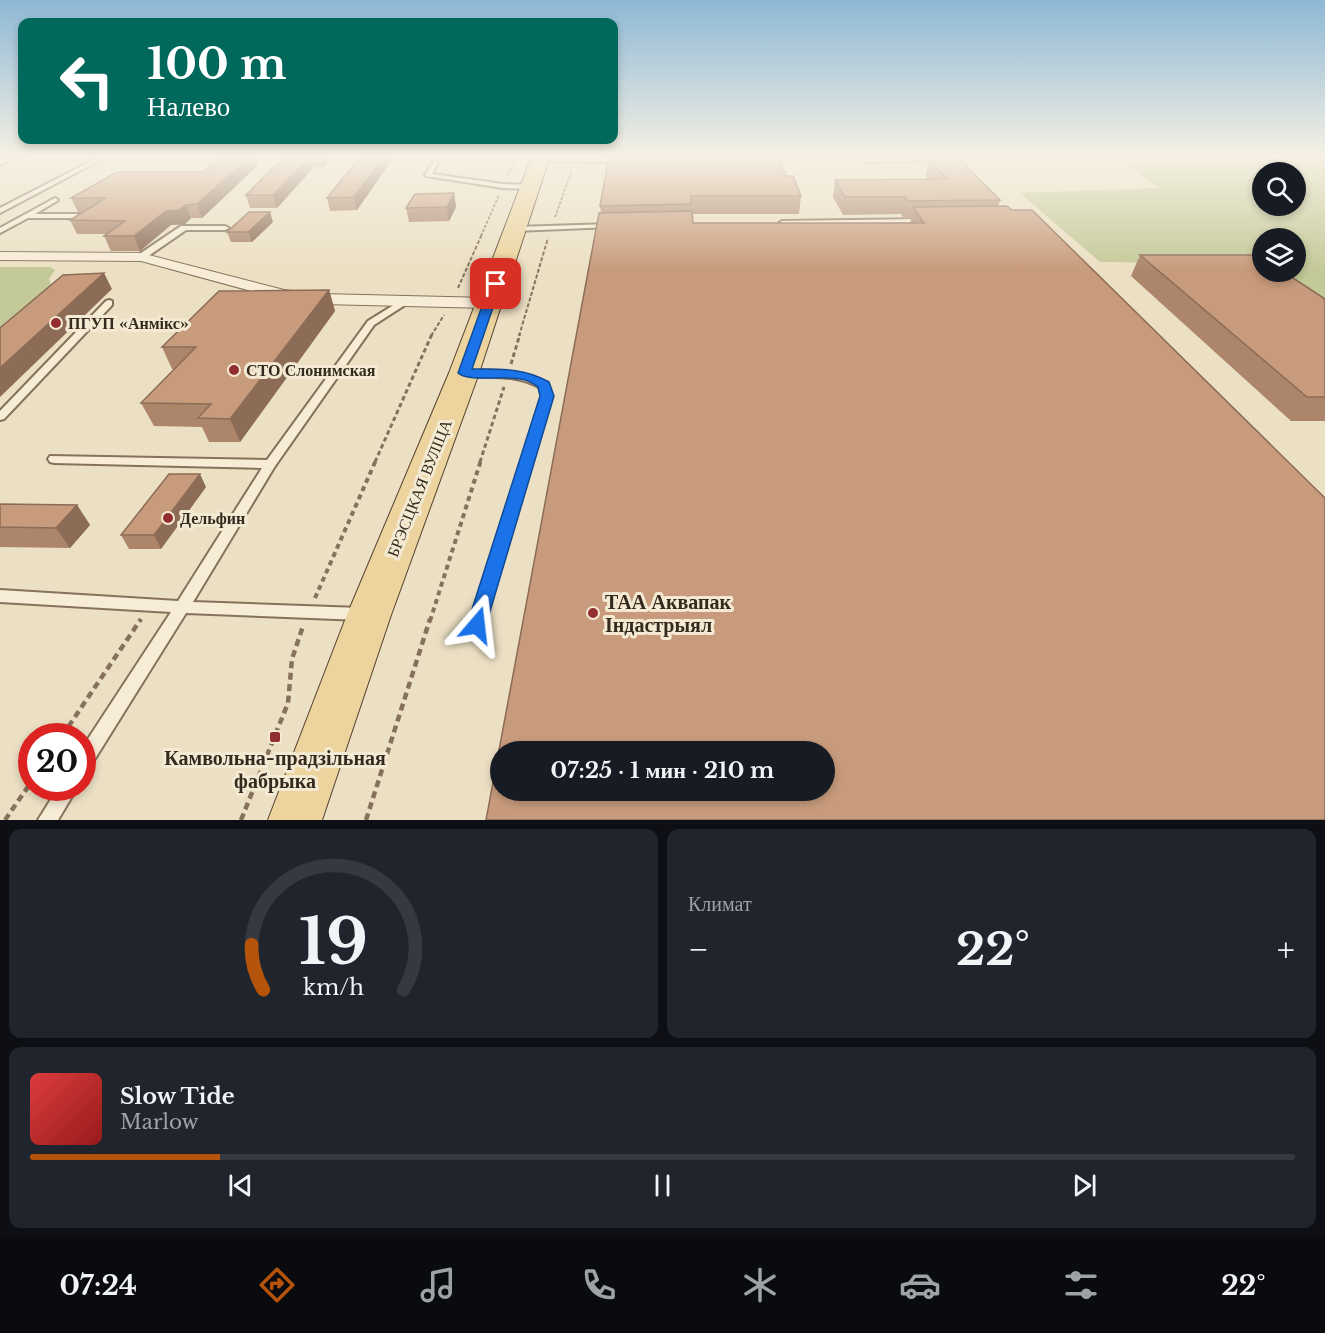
<!DOCTYPE html>
<html lang="ru">
<head>
<meta charset="utf-8">
<style>
	:root { --surface:#171b24; --page:#20242c; --text:#f1f3f6; --muted:#9ea1a6; --line:#363941; --accent:#b45309 }
	body { margin:0; font-family:"Libre Baskerville",serif; background:var(--page); color:var(--text); height:100vh; display:flex; flex-direction:column; font-size:22px; white-space:nowrap }
	* { box-sizing:border-box; margin:0 }
	p { font-size:20px; color:var(--muted) }
	.icon { flex:none; width:33px; height:33px; fill:none; stroke:currentColor; stroke-width:2; stroke-linecap:round; stroke-linejoin:round }
	.map { position:relative; height:820px; overflow:hidden }
	.sheet { display:flex; flex-direction:column; gap:9px; padding:9px; background:#0d0f14; flex:1 }
	.sheet>* { flex:none }
	.hud { position:absolute; left:18px; top:18px; width:600px; height:126px; border-radius:12px; box-shadow:0 3px 9px #0003; background:#00695c; color:#fff; overflow:hidden }
	.buttons { position:absolute; left:1252px; top:162px; display:grid; gap:12px }
	.buttons a { display:grid; place-items:center; width:54px; height:54px; border-radius:50%; background:var(--surface); box-shadow:0 3px 9px #0003; font-size:30px }
	.speed { position:absolute; left:18px; top:723px; display:flex; gap:12px; font-size:30px; font-weight:700; text-align:center }
	.speed>* { display:grid; place-content:center; width:78px; height:78px; border-radius:50%; background:var(--surface); box-shadow:0 3px 9px #0003; line-height:1 }
	.speed .limit { border:9px solid #d22; background:#fff; color:#111 }
	.pin { position:absolute; display:grid; place-items:center; width:51px; height:51px; color:#fff; margin:-26px; border-radius:12px; box-shadow:0 3px 9px #0006 }
	.me { position:absolute; width:66px; margin:-33px; rotate:17deg; stroke-linejoin:round; filter:drop-shadow(0 0 4px #0008) }
	.turn { display:flex; align-items:center; gap:21px; height:126px; padding:0 30px; font-size:27px }
	.turn .icon { width:78px; height:78px; stroke-width:2.5 }
	.turn b { display:block; font-size:42px; line-height:51px }
	.big { font-size:45px; font-weight:700; line-height:1.1 }
	.sheet .card { flex:1; display:flex; flex-direction:column; justify-content:center; gap:9px; min-width:0; padding:0 21px; border-radius:12px; background:var(--page) }
	.sheet .dial { align-items:center; gap:0 }
	.dial svg { height:156px; overflow:visible; fill:none; stroke:var(--line); stroke-width:7; stroke-linecap:round; text-anchor:middle }
	.dial text { fill:var(--text); stroke:none }
	.song { display:flex; align-items:center; gap:18px }
	.cover { width:72px; height:72px; border-radius:9px; background:linear-gradient(135deg,hsl(0 70% 55%),hsl(0 70% 35%)) }
	.played { height:6px; border-radius:3px; background:linear-gradient(90deg,var(--accent) 15%,var(--line) 15%) }
	.keys { display:flex; justify-content:space-around; direction:ltr }
	.heat { display:flex; justify-content:space-between; align-items:center; font-size:33px; direction:ltr }
	.sheet .tiles { flex:1; display:grid; gap:9px; grid-template-columns:1fr 1fr }
	.card:last-child { grid-column:span 2 }
	.trip { position:absolute; left:490px; top:741px; width:345px; height:60px; border-radius:30px; background:var(--surface); box-shadow:0 3px 9px #0003; font-weight:700; line-height:60px; text-align:center }
	.tabs { display:flex; height:96px; justify-content:space-around; align-items:center; background:#090b0e; color:var(--muted) }
	.tabs .icon { width:42px; height:42px }
	.tabs .active { color:var(--accent) }
	.tabs b { font-size:27px; color:var(--text) }
	.map>svg:first-child { display:block }
	.green { fill:#c4c998; fill-rule:evenodd }
	.lines { fill:none; stroke-linecap:round; stroke-linejoin:round }
	.service-casing { stroke:#86725b; stroke-width:4 }
	.minor-casing { stroke:#86725b; stroke-width:2 }
	.primary-casing { stroke:#54402f; stroke-width:2 }
	.path-far4 { stroke:#86725b; stroke-width:1.5; stroke-dasharray:3 1.5; stroke-linecap:butt }
	.path-far3 { stroke:#86725b; stroke-width:2; stroke-dasharray:4 2; stroke-linecap:butt }
	.path-far2 { stroke:#86725b; stroke-width:3; stroke-dasharray:4.5 3; stroke-linecap:butt }
	.path-far1 { stroke:#86725b; stroke-width:4; stroke-dasharray:5 4; stroke-linecap:butt }
	.path { stroke:#86725b; stroke-width:4.5; stroke-dasharray:7 4.5; stroke-linecap:butt }
	.service { fill:#f7edd7; fill-rule:evenodd }
	.minor { fill:#f7edd7; fill-rule:evenodd }
	.primary { fill:#edd49e; fill-rule:evenodd }
	.wall { fill:#ac856b }
	.shaded-wall { fill:#8c6c57 }
	.building { fill:#c89b7c; stroke:#8c6c57; stroke-width:1.5; fill-rule:evenodd }
	.route { fill:#1a73e8; stroke:#114b97; stroke-width:1.5 }
	.poi-dot { fill:#922e30; stroke:#f4ead3; stroke-width:2 }
	.labels { text-anchor:middle; stroke-width:6; stroke-linejoin:round; paint-order:stroke }
	.poi-label { font-size:16px; font-weight:bold; fill:#362a1f; stroke:#f4ead3; text-anchor:start }
	.street-label { font-size:16px; fill:#362a1f; stroke:#f4ead3 }
	.near-poi-label { font-size:20px; font-weight:bold; fill:#362a1f; stroke:#f4ead3; text-anchor:start }
</style>
</head>
<body>
<div class="map">
<svg width="1325" height="820" viewBox="0 0 1325 820">
	<rect width="100%" height="100%" fill="#ece0c4"/>
	<g class="green">
		<path d="M1113,156h212v144l-48,-28h19v-34h-33v26l-163,-2 -80,-69 139,-5zM1263,172h33v34h-33z"/>
		<polygon points="0,267 50,267 55,270 49,279 53,290 0,338"/>
	</g>
	<g class="lines">
		<g class="service-casing">
			<g id="service">
				<polygon points="12,156 19,156 0,165 0,161"/>
				<polygon points="101,156 108,156 0,213 0,208"/>
				<polygon points="856,156 862,156 864,158 946,156 949,158 946,160 862,162"/>
				<polygon points="539,158 623,158 626,160 623,162 537,161 536,160"/>
				<polygon points="435,161 438,163 432,174 503,184 530,185 533,187 530,189 503,188 426,176 425,175 433,162"/>
				<polygon points="55,198 58,200 57,201 35,214 92,214 95,216 92,218 28,218 0,233 0,228"/>
				<polygon points="923,219 925,220 925,222 782,225 779,223 782,221"/>
				<polygon points="611,224 615,226 613,227 515,231 511,229 515,227"/>
				<polygon points="181,226 225,226 229,228 225,230 186,230 144,259 138,259 138,255"/>
				<polygon points="405,298 409,301 408,303 374,325 275,466 193,602 361,608 366,610 368,614 366,618 361,620 186,613 88,770 82,772 82,748 171,612 0,602 0,590 178,601 262,468 54,463 50,462 48,459 50,456 267,460 368,321"/>
				<polygon points="109,300 112,301 112,305 4,419 0,420 0,411 106,301"/>
				<path d="M465,370c29,0 56,0 83,13l4,13 -68,229 -2,4 -5,2 -5,-2 -2,-4 72,-229 -3,-9c-29,-15 -49,-7 -77,-12l-2,-2 2,-2z"/>
				<polygon points="58,788 77,788 58,820 38,820"/>
			</g>
		</g>
		<g class="minor-casing">
			<polygon id="minor" points="0,252 141,253 284,290 322,294 489,298 497,303 489,308 322,304 284,300 141,261 0,260"/>
		</g>
		<g class="primary-casing">
			<polygon id="primary" points="532,156 550,156 479,373 391,615 322,820 268,820 347,615 449,373"/>
		</g>
		<g class="path-far4">
			<polyline points="508,175 518,156"/>
			<polyline points="555,217 572,170"/>
			<polyline points="481,236 499,195"/>
		</g>
		<g class="path-far3">
			<polyline points="458,288 482,234"/>
			<polyline points="431,336 444,315"/>
			<polyline points="519,336 548,238"/>
		</g>
		<g class="path-far2">
			<polyline points="511,364 520,334"/>
			<polyline points="375,462 432,334"/>
			<polyline points="480,462 504,387"/>
		</g>
		<g class="path-far1">
			<polyline points="315,598 376,460"/>
			<polyline points="430,621 481,460"/>
		</g>
		<g class="path">
			<polyline points="62,736 141,619"/>
			<polyline points="5,820 32,781"/>
			<polyline points="241,820 288,703 292,659 303,626"/>
			<polyline points="366,820 430,619"/>
		</g>
		<use href="#service" class="service"/>
		<use href="#minor" class="minor"/>
		<use href="#primary" class="primary"/>
	</g>
	<g class="wall">
		<polygon points="222,156 254,156 258,165 202,218 191,218 185,224 171,225 140,251 111,251 104,236 106,234 77,234 70,220 85,212 78,212 71,198 203,172"/>
		<polygon points="285,156 333,156 323,167 314,167 277,208 250,208 246,195"/>
		<polygon points="609,156 812,156 812,159 780,160 786,176 801,196 799,214 692,214 693,223 910,223 911,219 904,219 901,214 843,215 833,197 835,180 928,179 926,176 929,160 1000,200 998,206 1325,498 601,213 600,206"/>
		<polygon points="394,157 357,210 330,211 327,198"/>
		<polygon points="454,193 456,207 449,221 409,222 406,208"/>
		<polygon points="273,222 252,242 231,242 227,232"/>
		<polygon points="1140,255 1325,299 1325,421 1291,421 1131,276"/>
		<polygon points="329,290 335,311 240,442 209,442 202,427 154,426 141,403 175,369 172,369 162,347"/>
		<polygon points="206,487 161,549 129,549 121,535"/>
		<polygon points="0,504 77,505 90,525 70,548 0,547"/>
	</g>
	<g class="shaded-wall">
		<polygon points="251,156 254,156 258,165 202,218 197,204"/>
		<polygon points="311,156 314,167 277,208 273,195"/>
		<polygon points="320,156 333,156 323,167"/>
		<polygon points="384,156 393,156 394,157 357,210 354,197"/>
		<polygon points="454,193 456,207 449,221 447,207"/>
		<polygon points="186,205 191,218 185,224 171,225 140,251 134,236 166,211"/>
		<polygon points="270,212 273,222 252,242 248,232"/>
		<polygon points="104,273 112,289 0,397 0,368"/>
		<polygon points="329,290 335,311 240,442 230,419"/>
		<polygon points="200,474 206,487 161,549 154,535"/>
		<polygon points="77,505 90,525 70,548 56,528"/>
	</g>
	<g class="building">
		<polygon points="222,156 251,156 197,204 186,205 179,210 166,211 134,236 104,236 125,221 70,220 106,198 71,198 117,172 203,172"/>
		<polygon points="285,156 311,156 273,195 246,195"/>
		<polygon points="361,156 384,156 354,197 327,198"/>
		<polygon points="609,156 778,156 786,176 793,176 801,196 691,196 691,204 600,206"/>
		<polygon points="929,160 960,160 1000,200 908,201 905,197 845,197 835,180 947,179"/>
		<polygon points="454,193 447,207 406,208 415,194"/>
		<path d="M1007,206l5,4h20l293,288v322h-839l113,-607 93,-2 1,12h231l-11,-16zM501,752h324v38h-324z"/>
		<polygon points="249,212 270,212 248,232 227,232"/>
		<polygon points="1140,255 1260,255 1263,257 1263,272 1284,272 1325,299 1325,397 1307,397"/>
		<polygon points="104,273 71,303 0,368 0,328 63,275"/>
		<polygon points="329,290 230,419 198,418 211,404 141,403 196,347 162,347 219,291"/>
		<polygon points="169,474 200,474 154,535 121,535"/>
		<polygon points="0,504 77,505 56,528 0,527"/>
	</g>
	<linearGradient id="sky" x2="0" y2="1"><stop stop-color="#8db8d5"/><stop offset="0.58" stop-color="#f6f1e4"/><stop offset="1" stop-color="#f6f1e4" stop-opacity="0"/></linearGradient>
	<rect width="1325" height="271" fill="url(#sky)"/>
	<path class="route" d="M496,281l5,3 -29,85c28,0 52,-1 77,13l5,14 -68,229 -3,5 -6,2 -7,-2 -3,-5 73,-229 -2,-9c-4,-3 -9,-6 -13,-7 -17,-6 -56,3 -67,-7l32,-89z"/>
	<g class="poi-dot">
		<circle cx="56" cy="323" r="6"/>
		<circle cx="234" cy="370" r="6"/>
		<circle cx="168" cy="518" r="6"/>
		<circle cx="593" cy="613" r="6"/>
		<rect x="269" y="731" width="12" height="12" rx="3"/>
	</g>
	<g class="labels">
		<g class="poi-label">
			<text x="68" y="329">ПГУП «Анмікс»</text>
			<text x="246" y="376">СТО Слонимская</text>
			<text x="180" y="524">Дельфин</text>
		</g>
		<g class="street-label">
			<text transform="translate(419 488) rotate(-68)" y="6">БРЭСЦКАЯ ВУЛІЦА</text>
		</g>
		<g class="near-poi-label">
			<text x="605" y="609">ТАА Аквапак<tspan x="605" dy="23">Індастрыял</tspan></text>
			<text x="275" y="765" text-anchor="middle">Камвольна-прадзільная<tspan x="275" dy="23">фабрыка</tspan></text>
		</g>
	</g>
</svg>
<div class="buttons">
<a><svg class="icon" aria-label="search" viewBox="0 0 24 24"><circle cx="10" cy="10" r="6"/><path d="M15 15l6 6"/></svg></a>
<a><svg class="icon" aria-label="layers" viewBox="0 0 24 24"><path d="M12 4l9 5-9 5-9-5zM3 14l9 5 9-5"/></svg></a>
</div>
<div class="speed"><div class="limit">20</div></div>
<div class="pin" style="left:496px;top:284px;background:#d93025"><svg class="icon" aria-label="arrive" viewBox="0 0 24 24"><path d="M6 21V4h12l-3 4 3 4H6"/></svg></div>
<svg class="me" style="left:477px;top:625px" viewBox="-20 -20 40 40"><path d="M0-17L14 15 0 8-14 15z" fill="#1a73e8" stroke="#fff" stroke-width="4"/></svg>
<div class="trip">07:25 · 1 мин · 210 m</div>
<div class="hud">
<div class="turn"><svg class="icon" aria-label="left" viewBox="0 0 24 24"><path d="M17 20v-9H6M10 6l-5 5 5 5"/></svg><div><b>100 m</b>Налево</div></div>
</div>
</div>
<section class="sheet">
<div class="tiles">
<div class="card dial"><svg viewBox="0 0 100 80">
<path d="M14 69A42 42 0 1 1 86 69"/>
<path d="M14 69A42 42 0 0 1 8 46" stroke="#b45309"/>
<text x="50" y="56" font-size="32" font-weight="700">19</text>
<text x="50" y="72" font-size="11">km/h</text>
</svg></div>
<div class="card"><p>Климат</p>
<div class="heat"><a>−</a><b class="big">22°</b><a>+</a></div>
</div>
<div class="card">
<div class="song"><i class="cover"></i><div><b>Slow Tide</b><p>Marlow</p></div></div>
<div class="played"></div>
<div class="keys"><svg class="icon" aria-label="previous" viewBox="0 0 24 24"><path d="M18 5L8 12l10 7zM5 5v14"/></svg><svg class="icon" aria-label="pause" viewBox="0 0 24 24"><path d="M8 5v14M16 5v14"/></svg><svg class="icon" aria-label="next" viewBox="0 0 24 24"><path d="M6 5l10 7-10 7zM19 5v14"/></svg></div>
</div>
</div>
</section>
<nav class="tabs">
<b>07:24</b>
<svg class="icon active" aria-label="directions" viewBox="0 0 24 24"><path d="M12 3l9 9-9 9-9-9zM9 14v-3h6M13 9l2 2-2 2"/></svg>
<svg class="icon" aria-label="music" viewBox="0 0 24 24"><path d="M9 18V5l10-2v13"/><circle cx="6" cy="18" r="3"/><circle cx="16" cy="16" r="3"/></svg>
<svg class="icon" aria-label="phone" viewBox="0 0 24 24"><path d="M5 4h4l2 5-3 2q2 4 5 5l2-3 5 2v4C11 20 4 13 5 4z"/></svg>
<svg class="icon" aria-label="climate" viewBox="0 0 24 24"><path d="M12 3v18M4 7l16 10M4 17L20 7"/></svg>
<svg class="icon" aria-label="car" viewBox="0 0 24 24"><path d="M5 17H2v-5l4-1 3-4h7l3 4 3 1v5h-3M9 17h6M6 11h13"/><circle cx="7" cy="17" r="2"/><circle cx="17" cy="17" r="2"/></svg>
<svg class="icon" aria-label="filters" viewBox="0 0 24 24"><path d="M4 7h16M4 17h16"/><circle cx="9" cy="7" r="2"/><circle cx="15" cy="17" r="2"/></svg>
<b>22°</b>
</nav>
</body>
</html>
